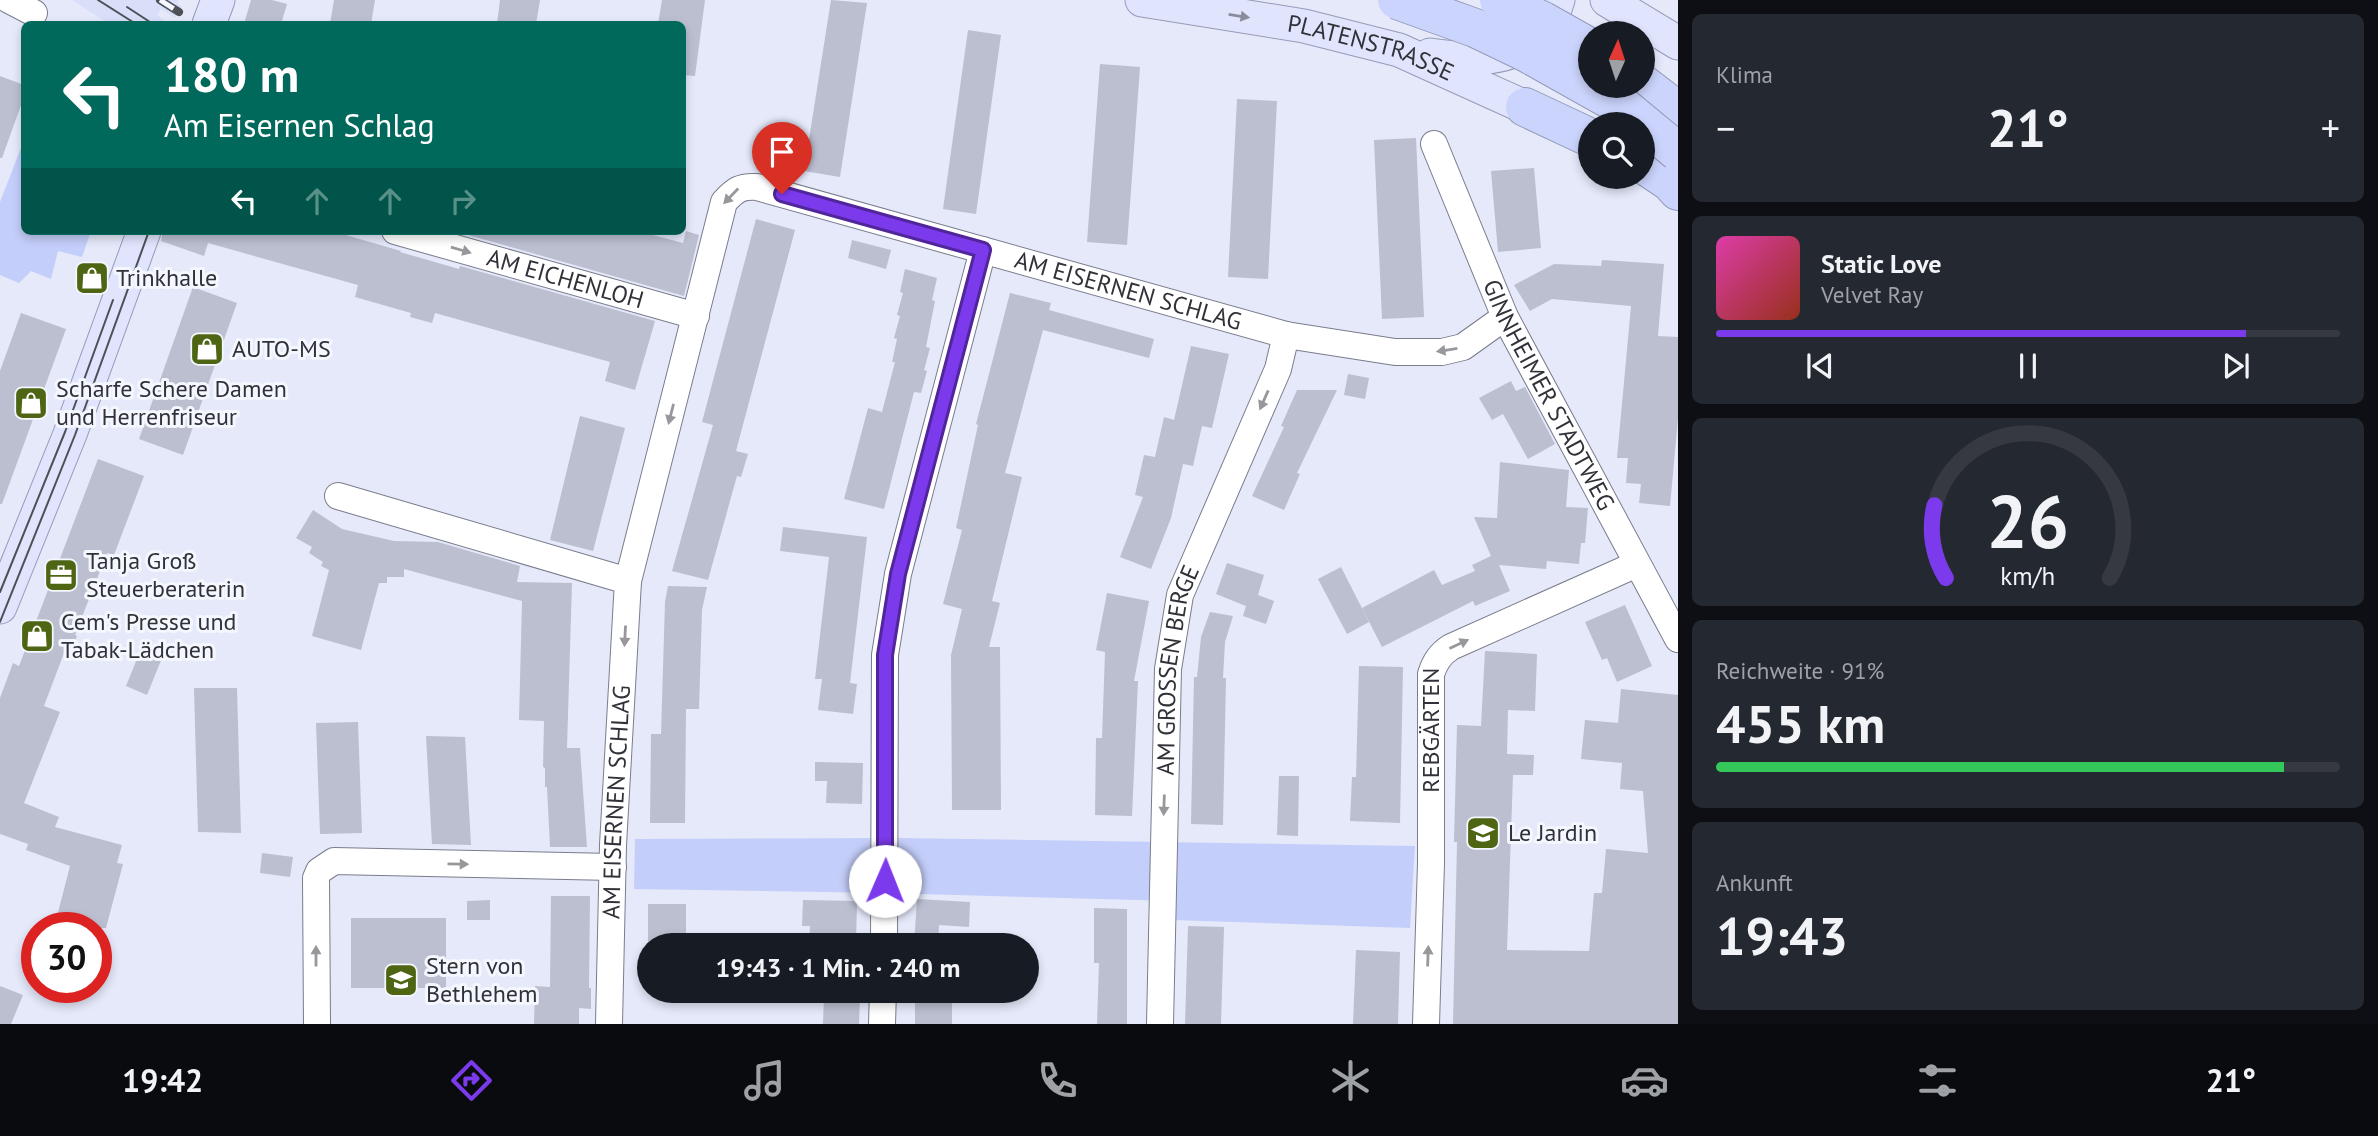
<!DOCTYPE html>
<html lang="de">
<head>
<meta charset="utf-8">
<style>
	:root { --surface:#171b24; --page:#242831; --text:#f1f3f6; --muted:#9ea1a6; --line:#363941; --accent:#7c3aed }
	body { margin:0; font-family:"PT Sans",sans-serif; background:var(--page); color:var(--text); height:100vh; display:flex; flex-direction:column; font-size:26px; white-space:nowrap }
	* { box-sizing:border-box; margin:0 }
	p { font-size:23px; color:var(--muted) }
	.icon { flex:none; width:38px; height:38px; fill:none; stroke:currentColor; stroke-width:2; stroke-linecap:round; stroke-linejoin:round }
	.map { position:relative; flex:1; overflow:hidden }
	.panel { display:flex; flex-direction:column; gap:14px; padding:14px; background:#0d0f14; width:700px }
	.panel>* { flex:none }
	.banner { position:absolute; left:21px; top:21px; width:665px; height:214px; border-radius:10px; box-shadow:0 4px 10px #0003; background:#00695c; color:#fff; overflow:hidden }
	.needle { width:46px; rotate:3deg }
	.controls { position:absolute; left:1578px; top:21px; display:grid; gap:14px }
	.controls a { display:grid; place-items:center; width:77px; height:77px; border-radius:50%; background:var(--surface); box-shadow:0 4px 10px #0003; font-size:35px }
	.speed { position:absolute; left:21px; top:912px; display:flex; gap:14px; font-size:35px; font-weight:700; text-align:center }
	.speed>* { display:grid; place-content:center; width:91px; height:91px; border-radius:50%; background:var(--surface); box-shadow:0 4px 10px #0003; line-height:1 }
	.speed .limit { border:10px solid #d22; background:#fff; color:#111 }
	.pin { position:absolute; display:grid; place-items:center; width:60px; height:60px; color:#fff; margin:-72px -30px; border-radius:50% 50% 50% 0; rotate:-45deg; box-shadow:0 0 7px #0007 }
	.pin .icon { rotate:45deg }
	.me { position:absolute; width:77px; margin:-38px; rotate:1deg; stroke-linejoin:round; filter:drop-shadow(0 0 5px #0008) }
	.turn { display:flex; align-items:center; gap:24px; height:147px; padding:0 28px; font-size:32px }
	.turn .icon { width:91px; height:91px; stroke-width:2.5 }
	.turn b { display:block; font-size:49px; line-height:60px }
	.lanes { display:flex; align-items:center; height:66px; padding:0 28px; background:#0003; justify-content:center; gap:35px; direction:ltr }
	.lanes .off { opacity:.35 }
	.big { font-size:52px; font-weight:700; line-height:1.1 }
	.panel .tile { flex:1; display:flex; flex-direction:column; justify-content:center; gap:10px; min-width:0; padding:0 24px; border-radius:10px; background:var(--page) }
	.panel .dial { align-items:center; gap:0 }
	.dial svg { height:182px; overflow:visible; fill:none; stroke:var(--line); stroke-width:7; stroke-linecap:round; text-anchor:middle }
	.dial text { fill:var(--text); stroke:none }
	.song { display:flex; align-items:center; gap:21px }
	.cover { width:84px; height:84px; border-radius:10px; background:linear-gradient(135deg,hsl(320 70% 55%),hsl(10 70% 35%)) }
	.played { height:7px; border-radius:4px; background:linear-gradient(90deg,var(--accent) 85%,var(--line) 85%) }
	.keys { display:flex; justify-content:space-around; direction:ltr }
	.heat { display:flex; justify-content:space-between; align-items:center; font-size:38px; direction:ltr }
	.charge { height:10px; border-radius:5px; background:linear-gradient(90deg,#34c759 91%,var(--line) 0) }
	.trip { position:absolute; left:637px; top:933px; width:402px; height:70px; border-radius:35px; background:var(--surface); box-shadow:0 4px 10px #0003; font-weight:700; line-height:70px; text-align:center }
	.dock { display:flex; height:112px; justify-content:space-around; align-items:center; background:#090b0e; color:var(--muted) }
	.dock .icon { width:49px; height:49px }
	.dock .active { color:var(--accent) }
	.dock b { font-size:32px; color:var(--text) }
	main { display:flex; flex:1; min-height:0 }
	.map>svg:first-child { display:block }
	.built { fill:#d9dff8 }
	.green { fill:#c4cefa }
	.building { fill:#bbbfd0 }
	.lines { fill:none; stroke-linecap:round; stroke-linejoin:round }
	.minor-casing { stroke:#797d8c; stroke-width:28 }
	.major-casing { stroke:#959bb8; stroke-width:35 }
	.highway-casing { stroke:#959bb8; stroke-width:40 }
	.minor { stroke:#fff; stroke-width:26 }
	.major { stroke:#e0e5fd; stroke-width:33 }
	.highway { stroke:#cbd4fc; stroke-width:38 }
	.tram { stroke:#4e5058; stroke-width:2 }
	.rail-casing { stroke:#4e5058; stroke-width:8 }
	.rail { stroke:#f5f7fe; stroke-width:5; stroke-dasharray:16; stroke-linecap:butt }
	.highway-bridge-casing { stroke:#959bb8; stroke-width:40; stroke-linecap:butt }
	.highway-bridge { stroke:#cbd4fc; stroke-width:38 }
	.oneway { fill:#888c9b }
	.oneway2 { fill:#98989c }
	.route-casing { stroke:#51269a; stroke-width:18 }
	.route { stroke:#7c3aed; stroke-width:12 }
	.labels { text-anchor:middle; stroke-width:6; stroke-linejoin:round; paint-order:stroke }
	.street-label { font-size:24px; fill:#313239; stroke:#f5f7fe }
	.poi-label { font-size:24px; fill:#313239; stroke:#f5f7fe; text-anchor:start }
</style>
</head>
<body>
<main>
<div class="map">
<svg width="1678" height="1024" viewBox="0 0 1678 1024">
	<rect width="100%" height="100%" fill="#e5e9fa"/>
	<polygon class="built" points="72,0 179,0 177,3 182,7 175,18 161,9 157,15 168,24 109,24"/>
	<g class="green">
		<polygon points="24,140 24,231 91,231 82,257 58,251 51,279 31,271 19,283 0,275 0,202"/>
		<polygon points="897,838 1415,846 1410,928 1172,920 1174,901 885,893 634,889 635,839"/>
	</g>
	<g class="building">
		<polygon points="251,0 272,0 287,4 281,24 244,24"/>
		<polygon points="334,0 375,0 371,24 330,24"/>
		<polygon points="500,0 540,0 536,24 497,24"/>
		<polygon points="662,0 705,0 695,76 682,75 682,24 658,24"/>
		<polygon points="831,0 867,3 840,177 804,171"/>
		<polygon points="968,30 1001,35 976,214 943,209"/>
		<polygon points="1100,64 1140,67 1127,245 1087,242"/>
		<polygon points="0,76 24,85 24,97 2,158 0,158"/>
		<polygon points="1237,99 1277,101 1268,279 1228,277"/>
		<polygon points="1416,138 1424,317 1382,319 1374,140"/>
		<polygon points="1534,168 1541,248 1498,252 1491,171"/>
		<polygon points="756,219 795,230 736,451 748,454 741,477 737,476 708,580 672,571 713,425 702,422"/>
		<polygon points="163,231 332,231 401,251 400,252 459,269 460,266 655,321 635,390 605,381 610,362 435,313 432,323 410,317 411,313 355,297 358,285 208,243 204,256 161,241"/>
		<polygon points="470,231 638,231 683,243 686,231 699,235 684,296 468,235"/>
		<polygon points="852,240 891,250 886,269 848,258"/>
		<polygon points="1602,260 1664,264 1658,336 1678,337 1678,418 1670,506 1639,503 1641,484 1626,483 1628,458 1617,458 1631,306 1552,299 1530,311 1514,285 1554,264 1601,266"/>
		<polygon points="905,269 937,278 932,300 935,301 926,347 930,348 924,370 927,371 921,393 914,392 884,509 844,499 868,408 882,412 895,362 892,362 897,339 894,338 900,316 897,315 903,293 900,292"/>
		<polygon points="193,287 237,303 183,455 139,439"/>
		<polygon points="1010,293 1051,303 1049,310 1154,339 1149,358 1043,330 1005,473 1022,477 992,601 1000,603 989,647 1000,647 1001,810 952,810 951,655 962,609 943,604 962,530 956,528 978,425 976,424"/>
		<polygon points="21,313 66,329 2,504 0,504 0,371"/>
		<polygon points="1191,346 1229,354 1212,428 1202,426 1193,466 1183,464 1171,518 1151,569 1120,557 1143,497 1135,495 1144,455 1155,457 1164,417 1174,420"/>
		<polygon points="1348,374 1369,378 1365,399 1344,395"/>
		<polygon points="1511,381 1516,391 1525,387 1555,444 1528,459 1503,414 1492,420 1479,398"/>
		<polygon points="1297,390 1337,390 1297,473 1300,474 1284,510 1252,496 1284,427 1281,426"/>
		<polygon points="580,416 625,428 593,551 550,540"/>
		<polygon points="98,459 144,476 114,555 107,553 75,635 77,636 70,656 64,653 44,706 60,712 24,803 59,817 55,827 122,845 117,863 123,864 106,928 54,928 70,866 26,850 28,844 0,834 0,698 13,663 19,666"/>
		<polygon points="1500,462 1569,470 1566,507 1588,508 1585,543 1581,543 1579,564 1547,561 1546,569 1499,565 1510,591 1475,606 1473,601 1382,647 1362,608 1434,570 1442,585 1475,571 1472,565 1491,556 1474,517 1497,518"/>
		<polygon points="313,510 342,529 394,541 438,542 520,566 517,582 572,583 567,748 580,748 587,847 550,847 547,787 545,787 545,768 543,767 544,721 519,720 522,601 404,569 404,577 387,577 387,583 379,583 361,650 312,636 329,570 321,566 323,562 309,553 312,547 296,538"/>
		<polygon points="783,527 867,537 850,683 857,684 853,714 818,710 822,679 815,679 829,557 780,551"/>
		<polygon points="1227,563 1264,575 1258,595 1274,601 1266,624 1243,616 1246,606 1216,594"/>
		<polygon points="1341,567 1369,622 1347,634 1318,579"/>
		<polygon points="668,586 707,587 702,610 699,709 686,709 685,823 650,823 651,734 661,734 665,602"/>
		<polygon points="1107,593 1149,601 1134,681 1138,681 1132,816 1095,815 1096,738 1102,738 1105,652 1096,650"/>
		<polygon points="1625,605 1652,666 1617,682 1607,658 1602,660 1585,622"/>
		<polygon points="1210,612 1233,616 1225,642 1223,678 1226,678 1223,825 1191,824 1194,677 1197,677 1201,637"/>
		<polygon points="141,649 162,658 147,695 126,686"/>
		<polygon points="1485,651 1537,654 1535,711 1508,710 1507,754 1534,755 1533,775 1513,775 1507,950 1589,951 1594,893 1602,893 1606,849 1648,853 1643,791 1620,789 1622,763 1581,759 1585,720 1618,723 1621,689 1678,695 1678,1024 1453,1024 1457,842 1454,842 1457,725 1481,726"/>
		<polygon points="1359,666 1403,667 1400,823 1350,821 1352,777 1356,777"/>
		<polygon points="194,688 237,688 241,833 198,832"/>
		<polygon points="358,722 362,833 320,834 316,723"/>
		<polygon points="426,736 465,737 471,845 432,844"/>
		<polygon points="815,762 863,763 862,804 826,803 827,781 815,781"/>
		<polygon points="1279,776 1299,776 1298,836 1277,835"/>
		<polygon points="262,853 293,857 290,877 260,873"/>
		<polygon points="551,896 590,896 589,988 591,988 591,1009 579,1008 579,1024 534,1024 535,986 550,987"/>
		<polygon points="917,899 970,902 969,927 939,925 938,945 914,945"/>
		<polygon points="490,900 490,920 467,920 467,901"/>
		<polygon points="803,900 857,901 856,945 809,945 810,926 802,926"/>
		<rect x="648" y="904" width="38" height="41"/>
		<polygon points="1094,908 1127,909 1127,1024 1097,1024 1099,963 1094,963"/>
		<rect x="351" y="918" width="95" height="70"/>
		<polygon points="1188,926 1224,927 1221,1024 1185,1024"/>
		<polygon points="1356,950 1400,952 1398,1024 1353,1024"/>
		<polygon points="0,986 23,995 11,1024 0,1024"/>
		<rect x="915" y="990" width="37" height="34"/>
		<polygon points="824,996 860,998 859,1024 823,1024"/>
	</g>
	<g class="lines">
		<g class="minor-casing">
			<g id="minor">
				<polyline points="9,0 34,13"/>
				<path id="s1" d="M1434,144l71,173 173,322"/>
				<path id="s2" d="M395,231l301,85"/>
				<polyline points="338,496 628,581"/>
				<polyline points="884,945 885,655 898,574 983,250"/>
				<polyline points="317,1024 316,878 319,871 334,861 613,867"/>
				<path id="s3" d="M609,1024l4,-179 15,-264 96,-379c11,-12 16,-16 33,-15l529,148 109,17h47l21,-5 42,-30"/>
				<polyline points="882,1024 883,990"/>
				<path id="s4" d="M1160,1024l8,-355 12,-74 98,-226 8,-34"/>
				<path id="s5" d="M1426,1024l5,-161v-189c4,-12 9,-20 20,-27l186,-83"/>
			</g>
		</g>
		<g class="major-casing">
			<g id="major">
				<path id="s6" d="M1142,0l162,26 95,24 126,57"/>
				<polyline points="1607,0 1678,43"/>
				<polyline points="209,24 218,0"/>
				<path d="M1430,55c52,8 111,5 128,-55"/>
				<polyline points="0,607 70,434 144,231"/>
			</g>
		</g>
		<g class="highway-casing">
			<g id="highway">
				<polyline points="1643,84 1678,111"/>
				<polyline points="1525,107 1591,138"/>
				<polyline points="1643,164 1670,182 1678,191"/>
			</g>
		</g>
		<use href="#minor" class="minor"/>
		<use href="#major" class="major"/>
		<use href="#highway" class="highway"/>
		<g class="tram">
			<polyline points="98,0 136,24"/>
			<polyline points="127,7 153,24"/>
			<polyline points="0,592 65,432 113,300"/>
			<polyline points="0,622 75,435 149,231"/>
		</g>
		<g class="rail-casing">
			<polyline id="rail" points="160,0 179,12"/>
		</g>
		<use href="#rail" class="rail"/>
		<g class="highway-bridge-casing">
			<g id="highway-bridge">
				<polyline points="1397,0 1475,28 1527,53 1625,108 1678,152"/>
				<polyline points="1499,0 1543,21 1591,48"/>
			</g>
		</g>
		<use href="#highway-bridge" class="highway-bridge"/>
	</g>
	<defs><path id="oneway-solid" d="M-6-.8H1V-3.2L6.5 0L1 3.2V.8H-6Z" transform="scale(1.75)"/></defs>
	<use class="oneway" href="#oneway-solid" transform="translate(1239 16) rotate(9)"/>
	<g class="oneway2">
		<use href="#oneway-solid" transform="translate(731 196) rotate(134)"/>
		<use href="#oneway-solid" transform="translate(461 250) rotate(16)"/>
		<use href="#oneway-solid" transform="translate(1447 350) rotate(171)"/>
		<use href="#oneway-solid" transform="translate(1264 400) rotate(114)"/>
		<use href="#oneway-solid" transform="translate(671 414) rotate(104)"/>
		<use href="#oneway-solid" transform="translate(625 636) rotate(93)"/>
		<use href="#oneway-solid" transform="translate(1459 644) rotate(-25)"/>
		<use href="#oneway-solid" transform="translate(1164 805) rotate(92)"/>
		<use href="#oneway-solid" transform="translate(458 864) rotate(1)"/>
		<use href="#oneway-solid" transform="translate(316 956) rotate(-90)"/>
		<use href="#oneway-solid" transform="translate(1428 956) rotate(-88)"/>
	</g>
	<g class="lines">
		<g class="route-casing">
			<polyline id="route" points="782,194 983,250 898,574 885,655 885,881"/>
		</g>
		<use href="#route" class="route"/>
	</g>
	<defs>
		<g id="shop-square" transform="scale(1.75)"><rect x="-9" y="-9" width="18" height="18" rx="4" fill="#4e6514" stroke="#f5f7fe"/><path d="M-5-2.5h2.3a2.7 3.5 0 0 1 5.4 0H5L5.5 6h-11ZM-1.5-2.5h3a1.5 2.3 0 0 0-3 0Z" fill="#fff"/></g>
		<g id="office-square" transform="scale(1.75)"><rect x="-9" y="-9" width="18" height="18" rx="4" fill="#4e6514" stroke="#f5f7fe"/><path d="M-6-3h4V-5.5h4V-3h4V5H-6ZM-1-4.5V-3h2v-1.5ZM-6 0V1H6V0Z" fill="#fff"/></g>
		<g id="school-square" transform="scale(1.75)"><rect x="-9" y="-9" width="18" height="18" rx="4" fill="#4e6514" stroke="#f5f7fe"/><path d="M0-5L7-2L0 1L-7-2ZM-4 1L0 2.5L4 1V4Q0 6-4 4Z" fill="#fff"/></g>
	</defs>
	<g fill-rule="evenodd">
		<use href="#shop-square" x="92" y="278"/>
		<use href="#shop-square" x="207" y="349"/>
		<use href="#shop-square" x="31" y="403"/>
		<use href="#office-square" x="61" y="575"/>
		<use href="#shop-square" x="37" y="636"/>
		<use href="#school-square" x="1483" y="833"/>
		<use href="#school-square" x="401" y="980"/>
	</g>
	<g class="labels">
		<g class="street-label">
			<text dy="8" stroke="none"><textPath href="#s6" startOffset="234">PLATENSTRASSE</textPath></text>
			<text dy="8" stroke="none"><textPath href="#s2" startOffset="177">AM EICHENLOH</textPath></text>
			<text dy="8" stroke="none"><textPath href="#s3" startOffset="1258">AM EISERNEN SCHLAG</textPath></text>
			<text dy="8" stroke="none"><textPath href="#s1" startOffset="276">GINNHEIMER STADTWEG</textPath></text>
			<text dy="8" stroke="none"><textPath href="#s4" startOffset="355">AM GROSSEN BERGE</textPath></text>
			<text dy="8" stroke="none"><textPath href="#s5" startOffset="294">REBGÄRTEN</textPath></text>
			<text dy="8" stroke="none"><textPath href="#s3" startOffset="222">AM EISERNEN SCHLAG</textPath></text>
		</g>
		<g class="poi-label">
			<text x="116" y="286">Trinkhalle</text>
			<text x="232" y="357">AUTO-MS</text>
			<text x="56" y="397">Scharfe Schere Damen<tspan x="56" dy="28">und Herrenfriseur</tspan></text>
			<text x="86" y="569">Tanja Groß<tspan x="86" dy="28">Steuerberaterin</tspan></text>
			<text x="61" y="630">Cem's Presse und<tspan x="61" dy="28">Tabak-Lädchen</tspan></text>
			<text x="1508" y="841">Le Jardin</text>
			<text x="426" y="974">Stern von<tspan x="426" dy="28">Bethlehem</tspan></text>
		</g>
	</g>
</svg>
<div class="controls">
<a><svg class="needle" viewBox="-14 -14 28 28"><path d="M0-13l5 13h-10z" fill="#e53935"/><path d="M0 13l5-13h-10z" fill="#9ea1a6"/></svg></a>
<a><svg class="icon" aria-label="search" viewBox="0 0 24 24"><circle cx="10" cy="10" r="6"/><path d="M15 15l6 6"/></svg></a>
</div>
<div class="speed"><div class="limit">30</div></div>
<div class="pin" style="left:782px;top:194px;background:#d93025"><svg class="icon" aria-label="arrive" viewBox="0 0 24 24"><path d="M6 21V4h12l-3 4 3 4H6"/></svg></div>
<svg class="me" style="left:885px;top:881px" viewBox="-20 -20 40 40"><circle r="19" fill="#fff"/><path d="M0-13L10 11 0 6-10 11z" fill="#7c3aed"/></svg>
<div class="trip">19:43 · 1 Min. · 240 m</div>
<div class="banner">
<div class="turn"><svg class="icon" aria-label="left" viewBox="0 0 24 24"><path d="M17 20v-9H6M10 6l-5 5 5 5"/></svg><div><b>180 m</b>Am Eisernen Schlag</div></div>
<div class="lanes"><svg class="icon" aria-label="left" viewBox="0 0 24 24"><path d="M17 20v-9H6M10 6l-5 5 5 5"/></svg><svg class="icon off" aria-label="ahead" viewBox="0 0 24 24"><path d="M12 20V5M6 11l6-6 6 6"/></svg><svg class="icon off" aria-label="ahead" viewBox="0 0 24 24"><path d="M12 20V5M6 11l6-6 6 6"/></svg><svg class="icon off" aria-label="right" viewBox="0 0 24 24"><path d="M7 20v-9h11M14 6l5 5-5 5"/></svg></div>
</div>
</div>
<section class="panel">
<div class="tile"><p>Klima</p>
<div class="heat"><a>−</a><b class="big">21°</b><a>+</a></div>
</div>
<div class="tile">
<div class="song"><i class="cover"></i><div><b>Static Love</b><p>Velvet Ray</p></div></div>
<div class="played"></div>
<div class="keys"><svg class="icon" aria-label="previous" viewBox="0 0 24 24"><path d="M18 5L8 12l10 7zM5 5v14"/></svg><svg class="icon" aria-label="pause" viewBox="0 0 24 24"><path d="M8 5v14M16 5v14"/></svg><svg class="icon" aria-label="next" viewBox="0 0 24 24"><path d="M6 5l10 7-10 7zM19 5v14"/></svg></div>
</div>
<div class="tile dial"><svg viewBox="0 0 100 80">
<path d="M14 69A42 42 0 1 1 86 69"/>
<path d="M14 69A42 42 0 0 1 9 37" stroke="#7c3aed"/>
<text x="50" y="56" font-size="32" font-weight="700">26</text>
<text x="50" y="72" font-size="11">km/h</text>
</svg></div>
<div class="tile"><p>Reichweite · 91%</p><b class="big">455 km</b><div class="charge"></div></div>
<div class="tile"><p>Ankunft</p><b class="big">19:43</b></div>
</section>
</main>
<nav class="dock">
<b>19:42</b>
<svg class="icon active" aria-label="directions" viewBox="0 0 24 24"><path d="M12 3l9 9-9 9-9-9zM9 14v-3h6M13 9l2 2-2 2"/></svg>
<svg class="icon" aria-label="music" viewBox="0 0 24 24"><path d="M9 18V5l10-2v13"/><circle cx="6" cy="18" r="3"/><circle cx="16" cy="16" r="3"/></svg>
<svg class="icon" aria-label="phone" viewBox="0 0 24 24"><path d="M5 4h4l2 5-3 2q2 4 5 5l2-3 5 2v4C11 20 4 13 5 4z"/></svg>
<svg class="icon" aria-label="climate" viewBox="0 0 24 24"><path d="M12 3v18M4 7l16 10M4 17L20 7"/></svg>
<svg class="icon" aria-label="car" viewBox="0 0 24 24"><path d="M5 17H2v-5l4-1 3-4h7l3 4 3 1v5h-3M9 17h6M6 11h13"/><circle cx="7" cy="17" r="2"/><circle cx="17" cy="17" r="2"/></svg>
<svg class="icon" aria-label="filters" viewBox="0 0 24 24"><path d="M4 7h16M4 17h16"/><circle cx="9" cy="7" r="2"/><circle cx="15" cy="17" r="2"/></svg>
<b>21°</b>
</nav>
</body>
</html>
